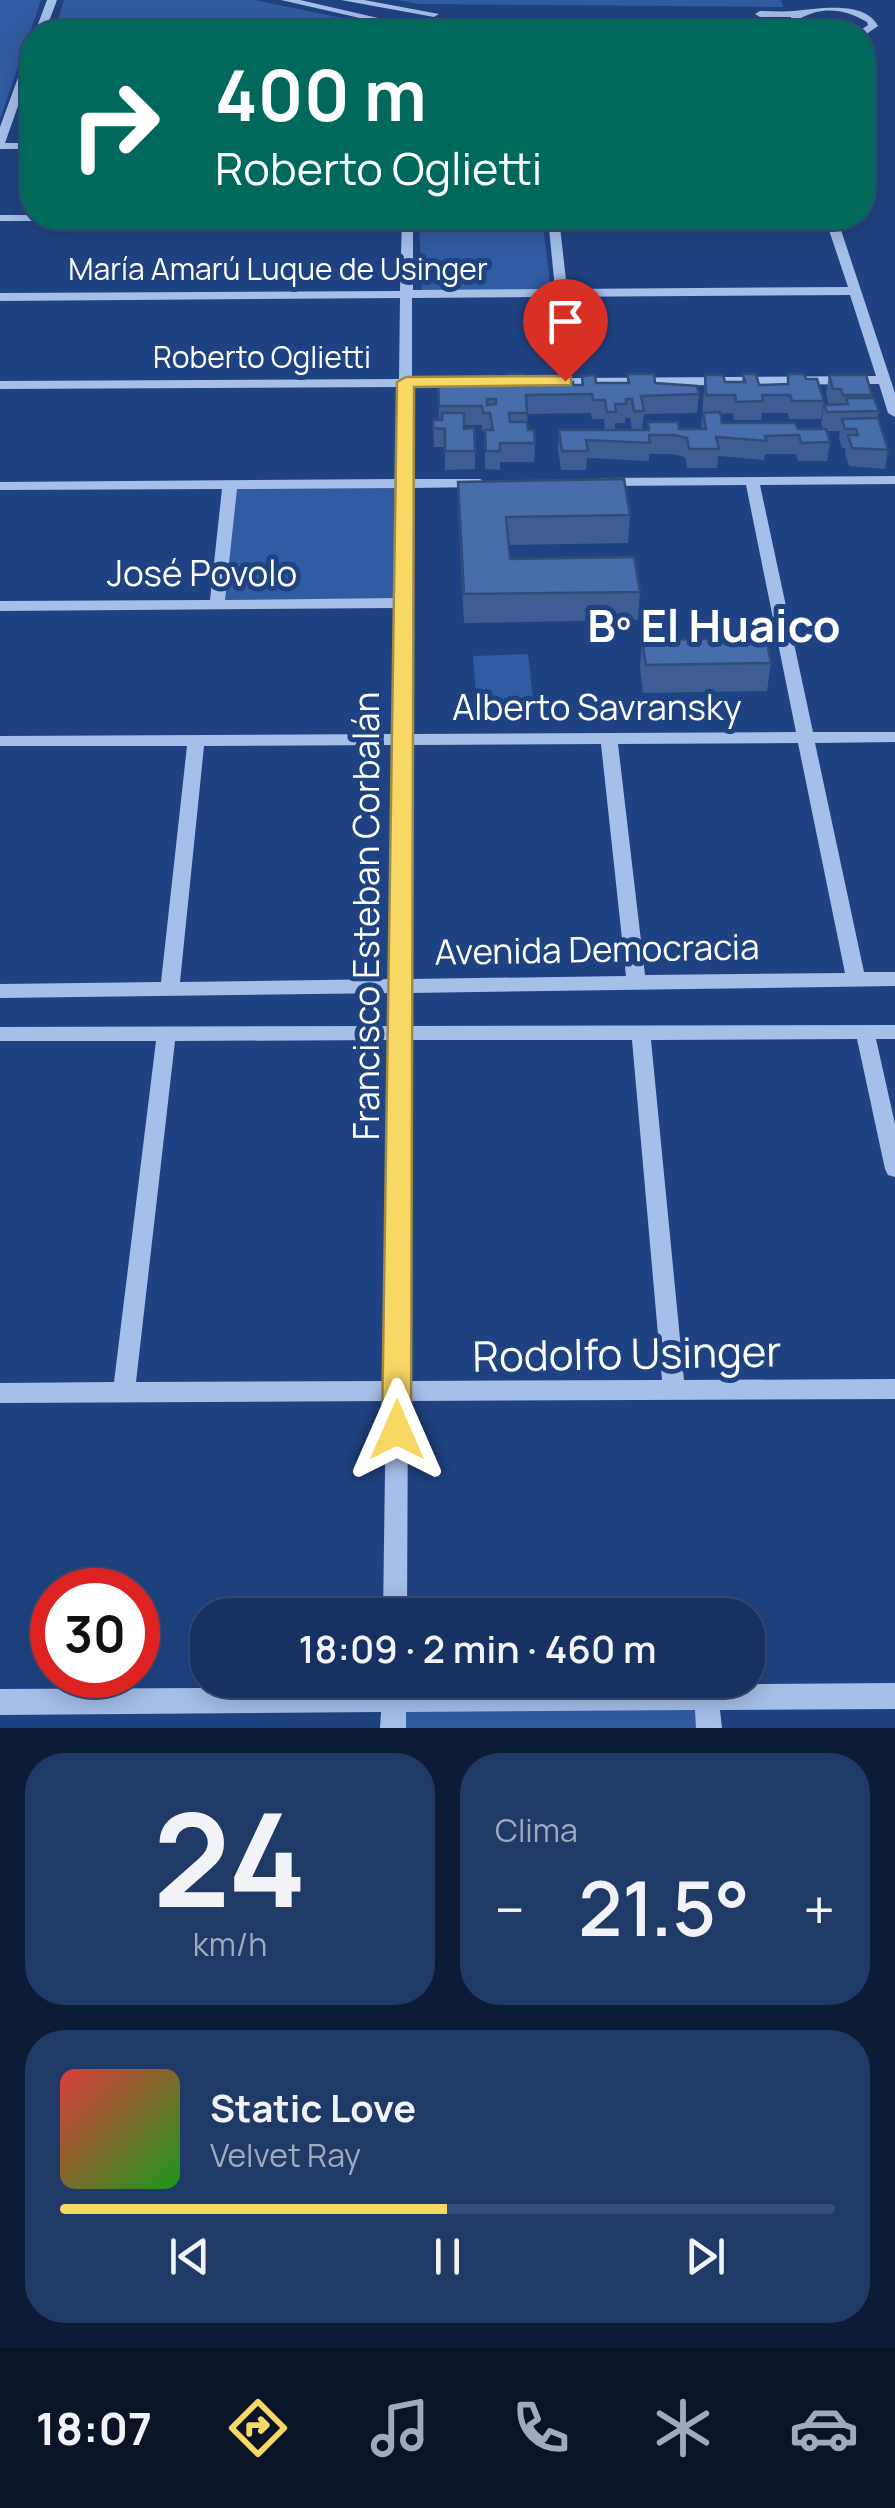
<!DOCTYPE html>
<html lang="es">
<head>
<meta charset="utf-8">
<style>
	:root { --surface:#173262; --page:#203a68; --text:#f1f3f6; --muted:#9eaabe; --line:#364d77; --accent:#f8d864 }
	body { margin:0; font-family:Manrope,sans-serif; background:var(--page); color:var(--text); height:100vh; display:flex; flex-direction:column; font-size:38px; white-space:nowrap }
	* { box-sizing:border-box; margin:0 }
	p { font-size:32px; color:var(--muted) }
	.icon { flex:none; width:55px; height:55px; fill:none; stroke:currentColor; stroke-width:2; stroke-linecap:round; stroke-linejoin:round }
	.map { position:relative; height:1728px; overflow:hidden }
	.details { display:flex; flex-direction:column; gap:25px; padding:25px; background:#0d1c36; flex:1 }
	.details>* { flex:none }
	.hud { position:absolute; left:20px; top:20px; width:855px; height:210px; border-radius:40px; box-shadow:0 5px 25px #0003,0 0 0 2px var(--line); background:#00695c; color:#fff; overflow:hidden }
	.speed { position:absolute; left:30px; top:1568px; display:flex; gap:20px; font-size:50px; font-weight:700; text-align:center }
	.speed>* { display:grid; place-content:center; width:130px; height:130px; border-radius:50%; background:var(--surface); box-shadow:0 5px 25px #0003,0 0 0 2px var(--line); line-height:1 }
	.speed .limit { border:15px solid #d22; background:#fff; color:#111 }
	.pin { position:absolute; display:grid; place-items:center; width:85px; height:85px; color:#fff; margin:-102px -42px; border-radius:50% 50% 50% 0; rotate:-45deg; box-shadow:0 0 10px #0007 }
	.pin .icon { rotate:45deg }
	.me { position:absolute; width:110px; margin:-55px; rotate:0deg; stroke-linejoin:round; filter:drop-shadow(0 0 8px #0008) }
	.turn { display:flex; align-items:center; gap:35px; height:210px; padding:0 30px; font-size:45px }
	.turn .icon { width:130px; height:130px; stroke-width:2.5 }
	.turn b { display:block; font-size:70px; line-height:85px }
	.big { font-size:75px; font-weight:600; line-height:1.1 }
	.details .tile { flex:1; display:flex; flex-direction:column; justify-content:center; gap:15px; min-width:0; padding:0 35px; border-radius:40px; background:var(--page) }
	.details .dial { align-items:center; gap:0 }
	.dial b { font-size:130px; line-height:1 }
	.song { display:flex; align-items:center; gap:30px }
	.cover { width:120px; height:120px; border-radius:15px; background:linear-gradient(135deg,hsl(0 70% 55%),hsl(120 70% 35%)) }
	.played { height:10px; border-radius:5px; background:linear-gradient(90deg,var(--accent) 50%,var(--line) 50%) }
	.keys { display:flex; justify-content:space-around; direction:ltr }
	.heat { display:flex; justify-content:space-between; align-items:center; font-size:55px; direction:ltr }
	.details .tiles { flex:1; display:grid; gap:25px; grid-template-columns:1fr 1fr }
	.tile:last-child { grid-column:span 2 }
	.trip { position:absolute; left:190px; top:1598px; width:575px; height:100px; border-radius:40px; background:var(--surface); box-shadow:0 5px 25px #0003,0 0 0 2px var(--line); font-weight:600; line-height:100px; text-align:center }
	.menu { display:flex; height:160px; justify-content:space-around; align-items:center; background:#091427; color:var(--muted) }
	.menu .icon { width:70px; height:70px }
	.menu .active { color:var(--accent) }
	.menu b { font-size:45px; color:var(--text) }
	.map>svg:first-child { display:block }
	.green { fill:#325ca1 }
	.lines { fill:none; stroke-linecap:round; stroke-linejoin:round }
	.minor { fill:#a5bfe9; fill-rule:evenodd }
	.wall { fill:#3d5e93; fill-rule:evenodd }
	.building { fill:#476dab; stroke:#324c78; stroke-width:2.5; fill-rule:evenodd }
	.route { fill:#f8d864; stroke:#a18c41; stroke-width:2.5 }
	.labels { text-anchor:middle; stroke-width:10; stroke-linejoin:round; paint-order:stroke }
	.far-street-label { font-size:30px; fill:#fff; stroke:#1f4382 }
	.street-label { font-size:35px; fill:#fff; stroke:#1f4382 }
	.near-street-label { font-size:42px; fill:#fff; stroke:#1f4382 }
	.district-label { font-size:45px; font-weight:bold; fill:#fff; stroke:#1f4382 }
</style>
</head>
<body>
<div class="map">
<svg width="895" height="1728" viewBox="0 0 895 1728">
	<rect width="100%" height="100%" fill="#1f4382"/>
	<g class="green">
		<polygon points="0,0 41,0 0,119"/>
		<polygon points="64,0 254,0 357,21 356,24 57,24"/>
		<polygon points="398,0 781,0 783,7 419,4"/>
		<polygon points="542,219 551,289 422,291 419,220"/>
		<polygon points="405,483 404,603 217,604 230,484"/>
		<polygon points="528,654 534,707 477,709 473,656"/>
		<polygon points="706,1697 709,1728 393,1728 394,1699"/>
	</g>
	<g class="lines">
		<g class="minor">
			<path d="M47,0h10l-9,24 726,-2 18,3 -1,-8h-31l-5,-3 5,-3c11,0 23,1 34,0 25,-2 70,-11 84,15l-16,11v-5h-4l10,-7 -1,-3c-21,-13 -44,-16 -66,-4l-3,8 7,2 -1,4 -30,-4 -728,2 -1,2h-10z"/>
			<polygon points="281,0 300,0 378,18 373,21"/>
			<polygon points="341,0 364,0 439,14 434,17"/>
			<polygon points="32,50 32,66 5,143 32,143 32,149 0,149 0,127 27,53"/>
			<polygon points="0,215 32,215 32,218 100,218 94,221 0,221"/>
			<path d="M402,218h11v72l142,-1 -7,-71h11l8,71 281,-2 -23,-69h12l58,175v24l-7,-4 -9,-29 -467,3v92h68l7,4 -7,4 -68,1 -1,246 385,-2 -50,-247 -145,1 -7,-4 7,-4 294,-2v8l-135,1 53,247h82v10l-80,1 49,229h31v14l-485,7v33l485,-1v14h-19l19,85v53l-7,-2 -3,-6 -28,-130 -206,1 33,340 211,-1v20l-487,2 -1,214h-24l3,-214 -386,2v-20l114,-1 42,-341h-156v-14l391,-1v-33l-391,5v-14l161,-2 26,-236h-187v-10l394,-2 2,-126 -396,3v-10l210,-1 12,-111 -222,1v-8l398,-3 1,-92 -399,2v-8l399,-2 1,-81 -400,3v-8l400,-2zM850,295l26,81 -464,3v-81zM398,488l-2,110 -171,2 12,-111zM798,743l47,230 -200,2 -27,-231zM601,744l25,232 -216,3 1,-234zM394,745l-3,234 -211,3 24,-236zM390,1040l-4,341 -250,1 39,-341zM409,1040h223l30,340 -254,1z"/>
			<polygon points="382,1680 406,1680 406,1687 895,1683 895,1709 720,1710 722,1728 696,1728 695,1710 406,1712 406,1728 380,1728 381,1712 0,1715 0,1689 381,1687"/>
		</g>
	</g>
	<g class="wall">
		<path d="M508,374l17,12 56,-1 1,-9 14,7h31v-9l72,20 -2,19 -53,1 -2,16h6v-8l31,7h22l4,-54 20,7h17l1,-8 16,11 28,-1 19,-5 18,22 -3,18h-32l-1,-6h-26l-1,7h-27l-1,-7 -13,1 2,9 76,6h25l-2,-6 3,-18h5l-3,-11 3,-19 43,20v3l7,13 -2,7 11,32 -3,19 -36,-3 -4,-13 1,-5h-4l-3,-10 1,-7h-14l4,11 -3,19h-29l-2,-7h-31l-1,6 -46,-4 -1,12h-30l-2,-11 -13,-3h-23v7l-62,-3 -1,12h-25l-3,-21 1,-19h46l-1,-11h-12l-1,-6 -64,1 1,16 7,13 -1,19h-34v8l-15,-1v-38h-3v-6h-18v4l11,22v18l-30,1v-23h-11l-1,-27h6l-1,-42 31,4 39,1zM625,418h5l2,12h-17v-7h10z"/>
		<polygon points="458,482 630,515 628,543 509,545 510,559 640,592 638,620 464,623 458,510"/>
		<polygon points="642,640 771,663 767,691 643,693 640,668"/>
	</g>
	<g class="building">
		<path d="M508,374h16l1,12 48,-4v3h10l-1,-9 13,-1 1,8h33l-2,-9h27l1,9 42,3 2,8 -58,2 3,15h-10l-2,-12h-6v5h-11l1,8h-9l-2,-12h-12l-1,-6 -66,1 1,18h-18l1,9h17l1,8h6l1,13h-35v8h-14l-1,-21h8l-3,-17h-7l-1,-7h-43l-1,-28h30l1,4h9v-6l16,-1 1,8h14zM487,399h9v5l-9,1z"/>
		<polygon points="743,374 756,374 759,385 788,384 788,374 804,374 806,379 817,379 824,401 792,401 790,395 762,395 763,401 736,402 735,395 706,395 705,375 723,375 725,382 745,382"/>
		<polygon points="829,375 866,375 872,395 843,395 841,389 833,389"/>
		<polygon points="846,398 874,398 879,411 827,412 824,405 848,404"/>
		<polygon points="720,412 722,423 795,423 798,429 826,429 830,442 801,443 799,435 765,436 767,441 716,437 719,449 689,449 687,438 674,435 649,435 650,443 586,440 588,451 562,451 559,430 649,430 648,422 678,422 679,429 706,429 703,413"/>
		<polygon points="442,413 464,413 464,429 474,428 475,451 445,451 445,429 433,428 433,420 442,420"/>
		<polygon points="878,418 888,450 852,448 848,435 858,435 856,429 845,429 842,419"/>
		<polygon points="624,479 630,515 506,517 510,559 634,557 640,592 464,594 458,482"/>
		<polygon points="766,638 771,663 646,665 642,640"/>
	</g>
	<polygon class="route" points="565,376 571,377 571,385 414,387 411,1430 407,1440 397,1444 386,1440 382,1430 397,382 406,377"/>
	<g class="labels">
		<g class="far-street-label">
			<text x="278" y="280">María Amarú Luque de Usinger</text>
			<text x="262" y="368">Roberto Oglietti</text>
		</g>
		<g class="street-label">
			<text x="202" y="586">José Povolo</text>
			<text x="597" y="720">Alberto Savransky</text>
			<text transform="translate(367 916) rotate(-90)" y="12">Francisco Esteban Corbalán</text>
			<text transform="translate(597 950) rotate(-1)" y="12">Avenida Democracia</text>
		</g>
		<g class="near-street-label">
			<text transform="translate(627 1354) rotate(-1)" y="15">Rodolfo Usinger</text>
		</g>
		<g class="district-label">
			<text x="714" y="642">Bº El Huaico</text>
		</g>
	</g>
</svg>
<div class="speed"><div class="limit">30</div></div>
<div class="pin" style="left:565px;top:381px;background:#d93025"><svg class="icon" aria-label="arrive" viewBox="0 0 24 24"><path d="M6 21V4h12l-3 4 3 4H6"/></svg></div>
<svg class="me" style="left:397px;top:1430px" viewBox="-20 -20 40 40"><path d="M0-17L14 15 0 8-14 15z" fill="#f8d864" stroke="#fff" stroke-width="4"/></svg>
<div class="trip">18:09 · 2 min · 460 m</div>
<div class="hud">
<div class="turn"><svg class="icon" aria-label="right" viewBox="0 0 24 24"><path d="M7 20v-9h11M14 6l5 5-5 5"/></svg><div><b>400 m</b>Roberto Oglietti</div></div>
</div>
</div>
<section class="details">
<div class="tiles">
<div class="tile dial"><b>24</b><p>km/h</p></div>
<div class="tile"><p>Clima</p>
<div class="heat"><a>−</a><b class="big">21.5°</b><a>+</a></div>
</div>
<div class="tile">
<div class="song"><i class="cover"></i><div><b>Static Love</b><p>Velvet Ray</p></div></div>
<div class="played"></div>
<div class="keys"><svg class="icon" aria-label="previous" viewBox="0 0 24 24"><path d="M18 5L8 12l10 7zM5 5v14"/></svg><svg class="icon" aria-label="pause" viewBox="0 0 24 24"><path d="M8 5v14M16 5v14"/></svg><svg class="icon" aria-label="next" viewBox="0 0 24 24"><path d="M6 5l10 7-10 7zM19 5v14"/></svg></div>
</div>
</div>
</section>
<nav class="menu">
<b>18:07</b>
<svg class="icon active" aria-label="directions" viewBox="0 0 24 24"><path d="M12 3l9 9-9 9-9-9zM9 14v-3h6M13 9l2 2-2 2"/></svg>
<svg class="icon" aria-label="music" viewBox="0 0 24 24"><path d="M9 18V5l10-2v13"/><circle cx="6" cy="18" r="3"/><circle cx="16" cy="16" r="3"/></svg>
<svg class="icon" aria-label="phone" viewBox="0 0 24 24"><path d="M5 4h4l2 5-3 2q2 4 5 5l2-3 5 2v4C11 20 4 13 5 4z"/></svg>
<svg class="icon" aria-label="climate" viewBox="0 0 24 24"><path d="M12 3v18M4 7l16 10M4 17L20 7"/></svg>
<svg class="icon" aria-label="car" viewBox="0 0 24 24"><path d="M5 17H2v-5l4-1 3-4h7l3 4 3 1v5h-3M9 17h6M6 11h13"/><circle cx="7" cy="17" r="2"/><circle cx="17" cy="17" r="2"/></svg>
</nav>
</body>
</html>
